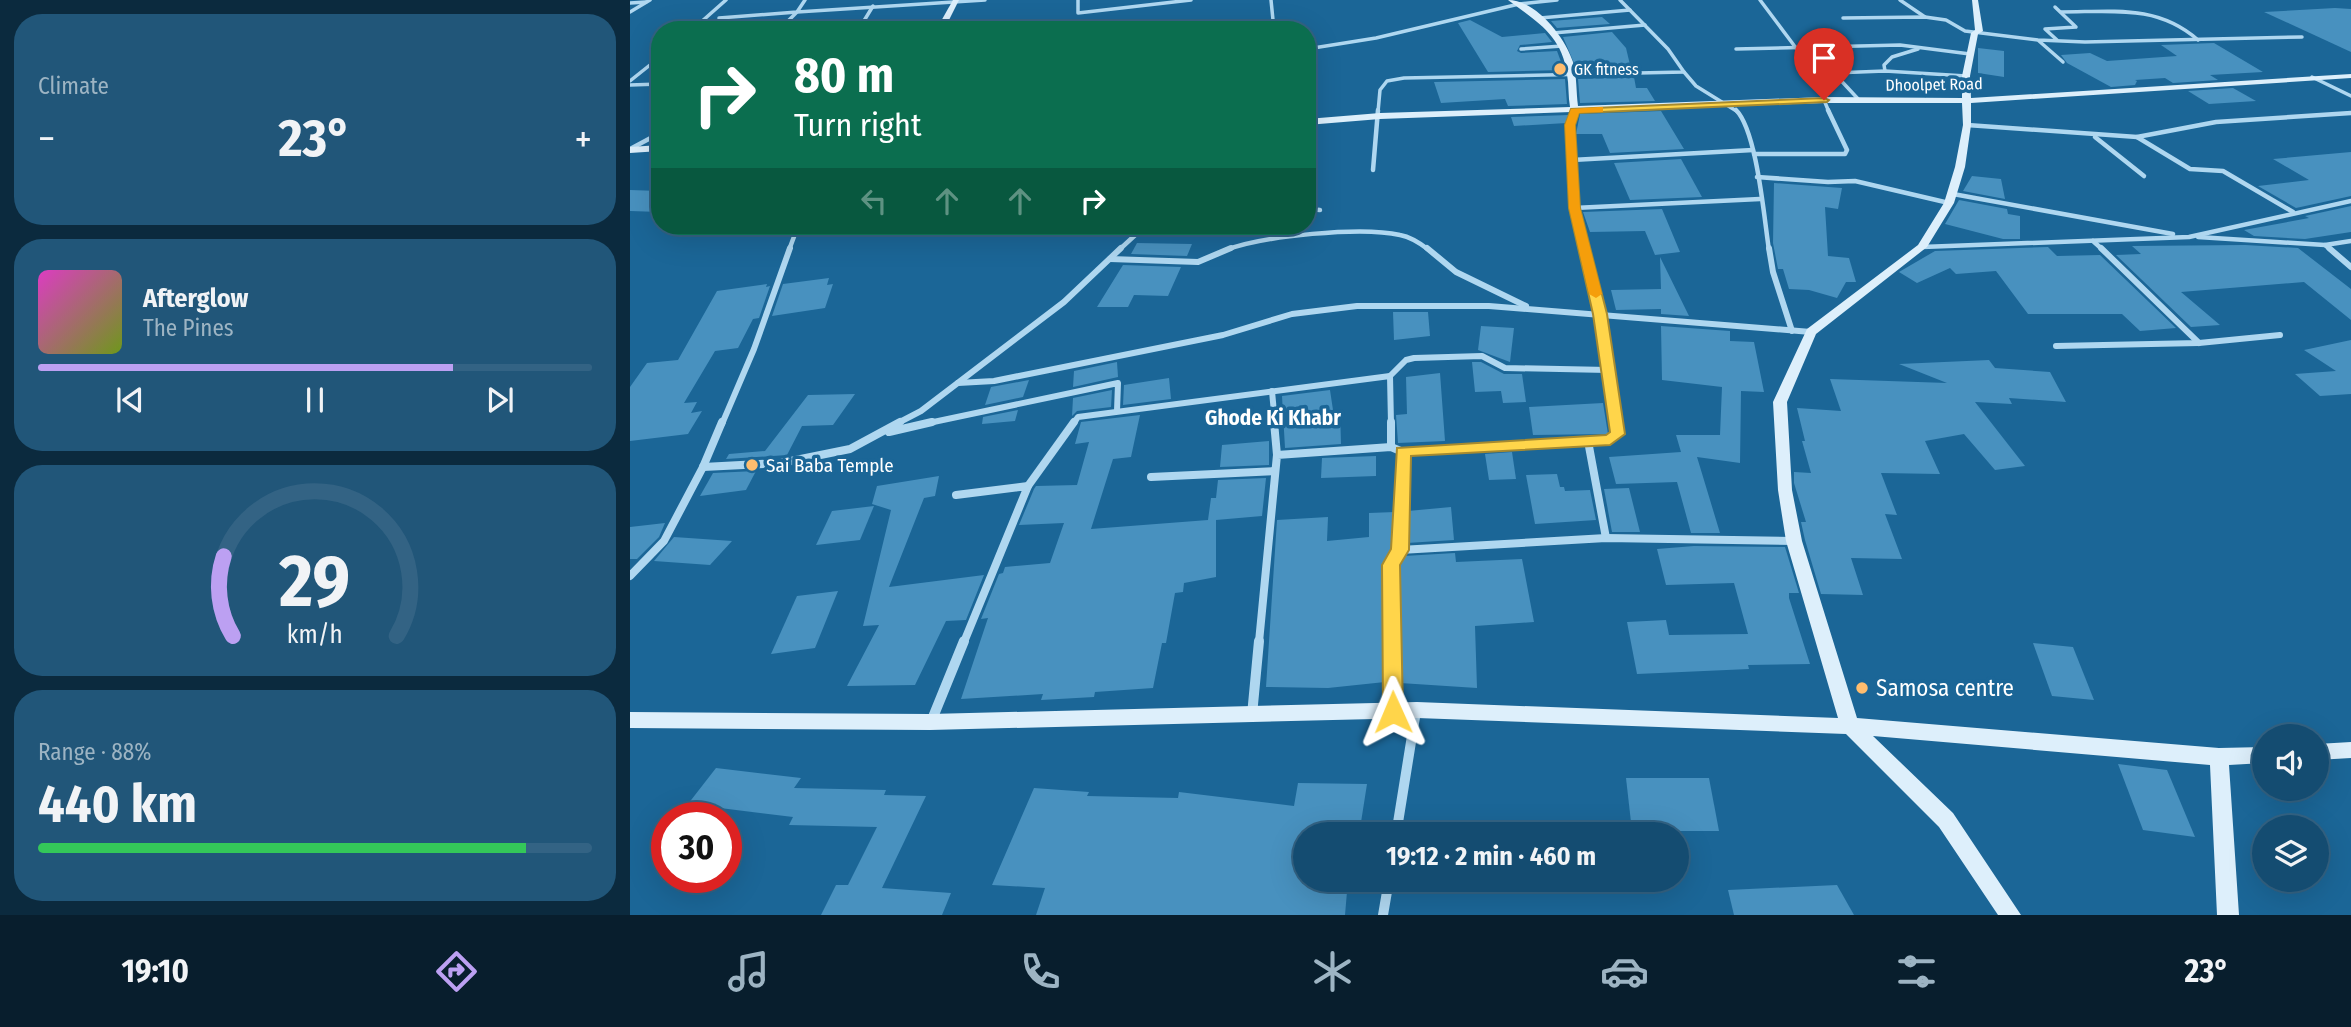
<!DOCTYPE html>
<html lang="en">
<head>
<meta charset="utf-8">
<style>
	:root { --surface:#144c71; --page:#215679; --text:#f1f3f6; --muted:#9db4c3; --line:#336384; --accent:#bca0f2 }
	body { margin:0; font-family:"Fira Sans Condensed",sans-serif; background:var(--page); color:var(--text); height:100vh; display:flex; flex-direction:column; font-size:26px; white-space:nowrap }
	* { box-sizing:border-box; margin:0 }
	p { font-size:23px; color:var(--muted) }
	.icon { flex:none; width:38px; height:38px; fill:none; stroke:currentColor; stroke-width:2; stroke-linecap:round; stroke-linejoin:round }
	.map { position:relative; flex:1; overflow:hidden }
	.sheet { display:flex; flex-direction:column; gap:14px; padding:14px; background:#0b2a3e; width:630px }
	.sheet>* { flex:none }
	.banner { position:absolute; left:21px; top:21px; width:665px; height:214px; border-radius:28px; box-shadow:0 7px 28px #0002,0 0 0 2px var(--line); background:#0b6e4f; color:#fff; overflow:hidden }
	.buttons { position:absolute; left:1622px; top:724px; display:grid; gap:14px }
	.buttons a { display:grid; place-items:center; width:77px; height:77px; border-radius:50%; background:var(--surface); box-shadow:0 7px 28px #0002,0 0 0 2px var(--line); font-size:35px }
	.speed { position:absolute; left:21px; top:802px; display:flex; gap:14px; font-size:35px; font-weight:700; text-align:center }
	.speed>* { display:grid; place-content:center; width:91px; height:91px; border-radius:50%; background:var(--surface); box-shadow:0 7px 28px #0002,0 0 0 2px var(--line); line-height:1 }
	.speed .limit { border:10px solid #d22; background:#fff; color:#111 }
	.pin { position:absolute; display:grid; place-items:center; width:60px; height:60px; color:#fff; margin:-72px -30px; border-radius:50% 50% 50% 0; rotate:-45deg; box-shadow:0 0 7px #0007 }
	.pin .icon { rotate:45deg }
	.me { position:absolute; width:77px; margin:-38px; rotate:359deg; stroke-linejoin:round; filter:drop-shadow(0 0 5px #0008) }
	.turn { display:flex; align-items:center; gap:24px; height:147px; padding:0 28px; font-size:32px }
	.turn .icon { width:91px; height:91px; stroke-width:2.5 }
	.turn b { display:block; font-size:49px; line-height:60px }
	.lanes { display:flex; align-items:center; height:66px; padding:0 28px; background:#0003; justify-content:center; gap:35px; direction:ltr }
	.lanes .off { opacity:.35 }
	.big { font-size:52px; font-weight:700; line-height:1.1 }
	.sheet .card { flex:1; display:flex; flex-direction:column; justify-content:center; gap:10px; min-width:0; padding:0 24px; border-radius:28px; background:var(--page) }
	.sheet .dial { align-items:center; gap:0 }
	.dial svg { height:182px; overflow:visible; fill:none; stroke:var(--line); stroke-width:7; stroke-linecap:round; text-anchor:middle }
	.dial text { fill:var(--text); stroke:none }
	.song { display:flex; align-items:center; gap:21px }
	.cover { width:84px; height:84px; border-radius:10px; background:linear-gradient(135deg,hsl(310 70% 55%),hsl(80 70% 35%)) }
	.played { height:7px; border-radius:4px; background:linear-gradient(90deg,var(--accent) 75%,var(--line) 75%) }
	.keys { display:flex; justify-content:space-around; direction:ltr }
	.heat { display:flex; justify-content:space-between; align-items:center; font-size:38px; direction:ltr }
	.charge { height:10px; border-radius:5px; background:linear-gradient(90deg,#34c759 88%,var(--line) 0) }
	.trip { position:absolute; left:663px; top:822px; width:396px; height:70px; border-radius:35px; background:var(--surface); box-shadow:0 7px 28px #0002,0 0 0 2px var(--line); font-weight:700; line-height:70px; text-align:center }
	.tab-bar { display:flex; height:112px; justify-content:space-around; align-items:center; background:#081e2d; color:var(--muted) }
	.tab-bar .icon { width:49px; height:49px }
	.tab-bar .selected { color:var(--accent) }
	.tab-bar b { font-size:32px; color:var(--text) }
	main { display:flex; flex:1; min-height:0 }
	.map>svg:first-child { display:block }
	.building { fill:#4891bf }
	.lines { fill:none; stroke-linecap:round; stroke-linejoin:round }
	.street-far4 { stroke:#afd7f0; stroke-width:3.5 }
	.street-far3 { stroke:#afd7f0; stroke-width:4.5 }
	.street-far2 { stroke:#afd7f0; stroke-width:6 }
	.street-far1 { stroke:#afd7f0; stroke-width:8 }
	.street { stroke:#afd7f0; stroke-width:10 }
	.secondary { fill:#ddeffb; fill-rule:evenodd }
	.route { fill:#ffd54a; stroke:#a68a30; stroke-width:2 }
	.slow { fill:#f59e0b }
	.poi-dot { fill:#ffbd6e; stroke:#1b6697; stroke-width:2.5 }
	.labels { text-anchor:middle; stroke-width:7; stroke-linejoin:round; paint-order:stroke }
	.far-poi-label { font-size:16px; fill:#fff; stroke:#1b6697; text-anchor:start }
	.far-street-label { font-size:16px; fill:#fff; stroke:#1b6697 }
	.poi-label { font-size:19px; fill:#fff; stroke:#1b6697; text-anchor:start }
	.neighbourhood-label { font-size:21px; font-weight:bold; fill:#fff; stroke:#1b6697 }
	.near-poi-label { font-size:23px; fill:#fff; stroke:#1b6697; text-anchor:start }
</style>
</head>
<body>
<main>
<section class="sheet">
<div class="card"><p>Climate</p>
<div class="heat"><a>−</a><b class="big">23°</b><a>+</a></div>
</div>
<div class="card">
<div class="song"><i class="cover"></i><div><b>Afterglow</b><p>The Pines</p></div></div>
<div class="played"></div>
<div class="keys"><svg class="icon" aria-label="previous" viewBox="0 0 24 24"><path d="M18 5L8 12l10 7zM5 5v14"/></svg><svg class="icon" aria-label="pause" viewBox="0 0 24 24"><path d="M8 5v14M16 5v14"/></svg><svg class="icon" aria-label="next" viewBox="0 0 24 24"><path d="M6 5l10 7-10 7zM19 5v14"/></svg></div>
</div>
<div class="card dial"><svg viewBox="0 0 100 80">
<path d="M14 69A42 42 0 1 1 86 69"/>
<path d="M14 69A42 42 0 0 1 10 34" stroke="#bca0f2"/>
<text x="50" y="56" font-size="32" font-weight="700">29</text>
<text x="50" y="72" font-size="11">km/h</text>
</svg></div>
<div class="card"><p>Range · 88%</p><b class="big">440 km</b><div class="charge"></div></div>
</section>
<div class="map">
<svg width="1721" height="915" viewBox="0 0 1721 915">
	<rect width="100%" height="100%" fill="#1b6697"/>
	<g class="building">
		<polygon points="1705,8 1721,9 1721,52 1634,12"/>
		<polygon points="972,17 980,24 927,28 921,21"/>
		<polygon points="840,20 872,37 915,33 922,42 890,45 887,51 891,53 927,51 934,70 858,72 828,23"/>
		<polygon points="982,32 996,48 1001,69 947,70 933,37"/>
		<polygon points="1584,43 1633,72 1580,75 1588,80 1543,83 1535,78 1505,80 1507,81 1505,85 1481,87 1437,63 1431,55 1460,53 1477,61 1547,56 1531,45"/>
		<polygon points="1348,48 1374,51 1374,77 1348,73"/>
		<polygon points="1004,77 1006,88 1017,88 1025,101 950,103 948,79"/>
		<polygon points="935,79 937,104 878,106 875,99 811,103 804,82"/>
		<polygon points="1603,88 1626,101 1579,104 1558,91"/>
		<polygon points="1031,111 1054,149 980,153 972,134 946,134 950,114"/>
		<polygon points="939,115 937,123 884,126 881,117"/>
		<polygon points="1721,152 1721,196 1666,208 1628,186 1679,180 1643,159"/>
		<polygon points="1051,159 1072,197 1000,200 984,163"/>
		<polygon points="1342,176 1371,179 1375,199 1333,191"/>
		<polygon points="1144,183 1212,188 1208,209 1195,207 1198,256 1219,258 1226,282 1216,282 1207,298 1179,290 1159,289 1153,269 1148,269 1143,243"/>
		<polygon points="0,190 30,191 30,212 0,211"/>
		<polygon points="1329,200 1377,209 1378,214 1390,216 1390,239 1373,239 1315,224"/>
		<polygon points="1721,206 1721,232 1675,239 1624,236 1614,230 1679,218 1675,216"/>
		<polygon points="1032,209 1050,252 1025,255 1015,231 960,232 953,212"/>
		<polygon points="507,243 562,244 557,256 501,254"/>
		<polygon points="1615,245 1668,248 1721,289 1721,320 1674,282 1551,292 1590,325 1561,327 1486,255 1511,254 1502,246"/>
		<polygon points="1418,247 1427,256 1470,255 1546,328 1510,331 1492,314 1398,314 1366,271 1326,274 1320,268 1287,283 1269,272 1305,251"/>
		<polygon points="1030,257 1059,316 1031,314 1031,309 986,310 981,290 1031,289"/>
		<polygon points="493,265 551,267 538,296 504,295 498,307 467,307"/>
		<polygon points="199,278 197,285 203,284 195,308 142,316 153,284"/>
		<polygon points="137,284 136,287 140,286 129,318 123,319 108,348 85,351 54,403 67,402 61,413 72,411 58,434 0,441 0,387 17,363 48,360 87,291"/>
		<polygon points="763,312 798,312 800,336 764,340"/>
		<polygon points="851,326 884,328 880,362 848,350"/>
		<polygon points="1031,326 1100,331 1100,341 1124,342 1134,392 1111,391 1110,463 1067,457 1090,533 1061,533 1047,482 986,484 979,457 1051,452 1046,435 1090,435 1092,387 1032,380"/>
		<polygon points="1721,340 1721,394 1690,396 1665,374 1706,371 1674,350"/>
		<polygon points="1359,360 1365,368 1420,372 1436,402 1379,398 1382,404 1345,402 1395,466 1365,470 1334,434 1295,441 1310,474 1251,473 1267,515 1255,514 1272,559 1221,558 1233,595 1191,594 1175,540 1171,522 1176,522 1164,483 1164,472 1181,473 1172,441 1175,441 1167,408 1211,411 1200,379 1317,383 1269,364"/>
		<polygon points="487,362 488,377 443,387 444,371"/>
		<polygon points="842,362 851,362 874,374 892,374 896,402 873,403 871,391 845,392"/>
		<polygon points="810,373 815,441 768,443 766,415 777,414 776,377"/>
		<polygon points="539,378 541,399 493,405 494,385"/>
		<polygon points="399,380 393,397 355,405 361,387"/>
		<polygon points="482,390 481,407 447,411 442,416 443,398"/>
		<polygon points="700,390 703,410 710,410 711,444 655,448 652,396"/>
		<polygon points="225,394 203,425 172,426 157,455 96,459 99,454 135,451 178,395"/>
		<polygon points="973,403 978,434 903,435 899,407"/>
		<polygon points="388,410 385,421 352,424 353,417"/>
		<polygon points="510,415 501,457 483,459 461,529 578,520 581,498 586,498 588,480 636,478 632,516 586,520 586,577 554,583 553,592 545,593 536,643 532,643 523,688 465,692 464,697 411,700 413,694 331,699 358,618 351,619 369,574 373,573 375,567 420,563 434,523 389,525 404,489 406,486 447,485 459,442 445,444 451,422"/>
		<polygon points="639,441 639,465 590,467 592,445"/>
		<polygon points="882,452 886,479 859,480 855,454"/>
		<polygon points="746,456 746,476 691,478 692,458"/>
		<polygon points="126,471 116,490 70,496 83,473"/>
		<polygon points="927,474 930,487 934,487 935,491 960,490 966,520 905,524 896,475"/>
		<polygon points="309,476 305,496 294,498 259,587 354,575 336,620 316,621 285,685 217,686 249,625 233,626 261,510 242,504 247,486"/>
		<polygon points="999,488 1010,532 982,532 974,489"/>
		<polygon points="244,506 230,540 186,545 202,511"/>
		<polygon points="821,507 824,540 777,543 778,511"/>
		<polygon points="765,512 763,548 754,565 755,682 698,688 636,687 647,520 698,517 697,541 739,537 739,513"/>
		<polygon points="35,523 29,537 7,559 0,559 0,527"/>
		<polygon points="44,537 102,541 80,565 24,561"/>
		<polygon points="1064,546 1155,547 1169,593 1159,593 1159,598 1180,664 1118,665 1119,669 1007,674 997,622 1036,620 1039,635 1118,634 1104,583 1036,585 1027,549"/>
		<polygon points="825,553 826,562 892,559 904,622 845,626 847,688 770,683 768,567 774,556"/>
		<polygon points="208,591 185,648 141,654 167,596"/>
		<polygon points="1403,643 1443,647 1464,700 1422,696"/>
		<polygon points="1488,764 1537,770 1565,837 1513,830"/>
		<polygon points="86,768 171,778 164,788 256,790 254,795 296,796 252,888 321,893 312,915 191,915 206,885 218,885 247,827 159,825 163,817 58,804"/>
		<polygon points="996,778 1079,778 1089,831 1002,831"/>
		<polygon points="668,783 737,784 729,835 676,835 676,880 718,880 715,915 406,915 415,888 362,885 404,788 459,792 457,796 548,798 549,792 664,806"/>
		<polygon points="1207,885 1224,915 1104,915 1098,890"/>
	</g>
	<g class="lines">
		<g class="street-far4">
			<polyline points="448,0 448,13 561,0"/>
			<polyline points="641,0 644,30"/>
			<polyline points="1130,0 1166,48 1204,73 1255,71 1336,76"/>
			<polyline points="1270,0 1295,17"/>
			<polyline points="0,3 16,2"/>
			<polyline points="1425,7 1446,27 1415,29 1427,40"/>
			<polyline points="0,12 20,0"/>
			<path d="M1431,12c51,0 96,-8 137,28"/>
			<polyline points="89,18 167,12 175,0"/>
			<polyline points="910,18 1000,10"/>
			<polyline points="1213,18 1295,17 1316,20 1335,31 1408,40 1455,42 1672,37"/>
			<polyline points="229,29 243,6"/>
			<polyline points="62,30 96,0"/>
			<polyline points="149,30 167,12 355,0"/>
			<polyline points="209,30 279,24"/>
			<polyline points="923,33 1015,25"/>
			<polyline points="1409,41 1433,62"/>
			<polyline points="677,49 746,38 889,4 927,0"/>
			<polyline points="891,49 932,46"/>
			<polyline points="1106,49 1270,45 1340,54"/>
			<polyline points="1255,71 1254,65 1262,57 1288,49"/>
			<polyline points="1054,72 1066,86 1108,112"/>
			<polyline points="1204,73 1230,101"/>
			<polyline points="1682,77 1721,96"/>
			<polyline points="0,81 30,57"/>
			<polyline points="0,85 30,84"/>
			<polyline points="1194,100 1199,112"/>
			<polyline points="748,112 750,90 757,81 774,78 1054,72 1038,49 990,0"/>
		</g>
		<g class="street-far3">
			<path d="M1106,110c21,21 28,108 33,140"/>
			<path d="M945,111c-12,37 0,101 9,139"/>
			<polyline points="1337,125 1507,137 1586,122 1721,113"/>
			<polyline points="1465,137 1514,176"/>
			<polyline points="1507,137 1560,169 1593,171 1663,212"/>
			<polyline points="0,149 30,133"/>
			<polyline points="1124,154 1215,154 1217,150 1198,110"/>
			<polyline points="942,160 1123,150"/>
			<polyline points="743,170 748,110"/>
			<polyline points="1127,177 1198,182 1225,181 1319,203"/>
			<polyline points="1323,194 1543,234"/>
			<polyline points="944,208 1130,199"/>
			<polyline points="677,209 690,210"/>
			<polyline points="166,231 340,232"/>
			<polyline points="1568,237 1695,245"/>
			<polyline points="1463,241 1473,250"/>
			<polyline points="1292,247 1559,237 1721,201"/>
			<polyline points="159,250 168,226"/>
			<polyline points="489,250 515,226"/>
			<path d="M596,250c37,-14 135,-24 174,-15 11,2 20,8 29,15"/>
			<polyline points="1701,250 1695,245 1721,241"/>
		</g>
		<g class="street-far2">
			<polyline points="797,248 826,272 896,306"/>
			<polyline points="954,248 970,314 978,370"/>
			<polyline points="1139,248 1143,272 1162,331"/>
			<polyline points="1471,248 1569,343"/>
			<polyline points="1699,248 1721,267"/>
			<polyline points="480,259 568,262 601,248"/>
			<polyline points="1426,346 1569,343 1650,335"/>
			<polyline points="760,376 761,424"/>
			<polyline points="328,383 364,381 593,335 662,314 727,306 859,306 1181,332"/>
			<polyline points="642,391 645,424"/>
			<polyline points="92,424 124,349 160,248"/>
			<polyline points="266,424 291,411 434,302 491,248"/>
			<polyline points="294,424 488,383 487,411"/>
			<polyline points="443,424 448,417 760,376 776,360 784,358 852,356 875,368 978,370 986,424"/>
		</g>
		<g class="street-far1">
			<polyline points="644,422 647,455"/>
			<polyline points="761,422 761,447"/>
			<polyline points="259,432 302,422"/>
			<polyline points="958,441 976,538"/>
			<polyline points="773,452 980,440 988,434 986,422"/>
			<polyline points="73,467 151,463 220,449 270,422"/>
			<polyline points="521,477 645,471"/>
			<polyline points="398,486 444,422"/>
			<polyline points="326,495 398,486 334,642"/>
			<polyline points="0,576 34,541 73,467 92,422"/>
			<polyline points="629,642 647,455 761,447 773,452 770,550 976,538 1164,541"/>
			<polyline points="762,642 761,565 770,550"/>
		</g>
		<g class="street">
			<polyline points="762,641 763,711"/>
			<polyline points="622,715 629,641"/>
			<polyline points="301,722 334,641"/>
			<polyline points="766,835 786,711"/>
			<polyline points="753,915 759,880"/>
		</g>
		<g class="secondary">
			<polygon points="323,0 329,0 314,30 306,30"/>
			<path d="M878,0c28,0 57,37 65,62 4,14 3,30 5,44l246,-9 138,1v-22l9,-43 4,-3 -3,-30h6l5,31 -5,3 -8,42 1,22 380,-24v4l-380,25v22l-6,42 -11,36 -27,44 -111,87 -29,68 5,88 10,51 55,177 362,30 45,-1v16l-35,2 10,150h-22l-7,-150 -337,-29 80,77 68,102h-23l-59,-88 -93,-93 -429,-16 -487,12 -300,-2v-16l300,2 487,-12 421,16 -52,-177 -8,-51 -5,-88 34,-73 111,-84 26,-42 11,-36 8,-42 -1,-22h-138l-245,8 -4,3 -4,-2 -191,7 -73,6v-6l73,-6 190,-6c-2,-11 -1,-22 -3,-33 -5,-39 -31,-53 -59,-74z"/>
			<polygon points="30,145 30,151 0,153 0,147"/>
			<polygon points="1721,742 1721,758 1687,760 1687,744"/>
		</g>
	</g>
	<polygon class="route" points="1194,98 1199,100 1197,102 949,113 945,125 950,208 977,314 995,434 980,445 781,456 779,550 770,565 773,712 770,718 763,721 756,718 753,712 752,565 761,549 767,448 976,435 980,432 963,314 939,208 935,125 941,109"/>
	<polygon class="slow" points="969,107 973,107 973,112 949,113 945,125 950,208 972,294 966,298 959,294 939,208 935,125 941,109"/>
	<g class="poi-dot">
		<circle cx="930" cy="69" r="7"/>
		<circle cx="122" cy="465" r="7"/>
		<circle cx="1232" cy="688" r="7"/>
	</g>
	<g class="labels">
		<g class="far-poi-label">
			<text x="944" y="75">GK fitness</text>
		</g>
		<g class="far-street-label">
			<text transform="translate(1304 84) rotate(-1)" y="6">Dhoolpet Road</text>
		</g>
		<g class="poi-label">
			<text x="136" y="472">Sai Baba Temple</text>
		</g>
		<g class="neighbourhood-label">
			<text x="643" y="425">Ghode Ki Khabr</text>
		</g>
		<g class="near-poi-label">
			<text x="1246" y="696">Samosa centre</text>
		</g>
	</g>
</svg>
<div class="buttons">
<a><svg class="icon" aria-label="sound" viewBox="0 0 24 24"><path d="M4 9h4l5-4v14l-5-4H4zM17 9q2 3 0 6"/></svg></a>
<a><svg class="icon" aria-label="layers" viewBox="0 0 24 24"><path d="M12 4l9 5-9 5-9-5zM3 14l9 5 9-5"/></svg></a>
</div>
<div class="speed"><div class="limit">30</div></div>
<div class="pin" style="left:1194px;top:100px;background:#d93025"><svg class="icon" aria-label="arrive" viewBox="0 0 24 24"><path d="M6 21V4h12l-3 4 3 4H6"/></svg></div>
<svg class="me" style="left:763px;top:712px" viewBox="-20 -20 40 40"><path d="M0-17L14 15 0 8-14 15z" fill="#ffd54a" stroke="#fff" stroke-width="4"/></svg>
<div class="trip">19:12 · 2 min · 460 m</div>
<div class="banner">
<div class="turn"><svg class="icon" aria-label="right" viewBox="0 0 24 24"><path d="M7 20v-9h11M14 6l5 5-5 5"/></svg><div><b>80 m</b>Turn right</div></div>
<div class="lanes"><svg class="icon off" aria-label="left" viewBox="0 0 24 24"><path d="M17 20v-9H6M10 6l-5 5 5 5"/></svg><svg class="icon off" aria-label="ahead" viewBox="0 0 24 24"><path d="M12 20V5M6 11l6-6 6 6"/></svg><svg class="icon off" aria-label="ahead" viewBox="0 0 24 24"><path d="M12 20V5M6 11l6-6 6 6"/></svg><svg class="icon" aria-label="right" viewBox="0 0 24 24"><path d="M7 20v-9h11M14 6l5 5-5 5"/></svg></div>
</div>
</div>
</main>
<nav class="tab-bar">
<b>19:10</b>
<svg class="icon selected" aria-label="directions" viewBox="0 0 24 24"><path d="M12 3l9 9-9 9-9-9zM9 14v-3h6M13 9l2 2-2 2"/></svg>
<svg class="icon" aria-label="music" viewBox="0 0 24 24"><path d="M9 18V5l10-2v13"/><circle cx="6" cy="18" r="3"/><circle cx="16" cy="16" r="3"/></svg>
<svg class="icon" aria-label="phone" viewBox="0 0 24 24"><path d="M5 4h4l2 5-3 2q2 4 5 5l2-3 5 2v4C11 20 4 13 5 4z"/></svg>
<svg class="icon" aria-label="climate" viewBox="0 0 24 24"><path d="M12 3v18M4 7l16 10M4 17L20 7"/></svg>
<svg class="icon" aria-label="car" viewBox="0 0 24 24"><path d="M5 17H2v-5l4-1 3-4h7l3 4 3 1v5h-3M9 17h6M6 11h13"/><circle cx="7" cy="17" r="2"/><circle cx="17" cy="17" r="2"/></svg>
<svg class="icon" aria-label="filters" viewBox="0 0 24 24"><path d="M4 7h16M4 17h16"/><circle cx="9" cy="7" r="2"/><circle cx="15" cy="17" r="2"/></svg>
<b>23°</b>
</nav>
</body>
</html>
